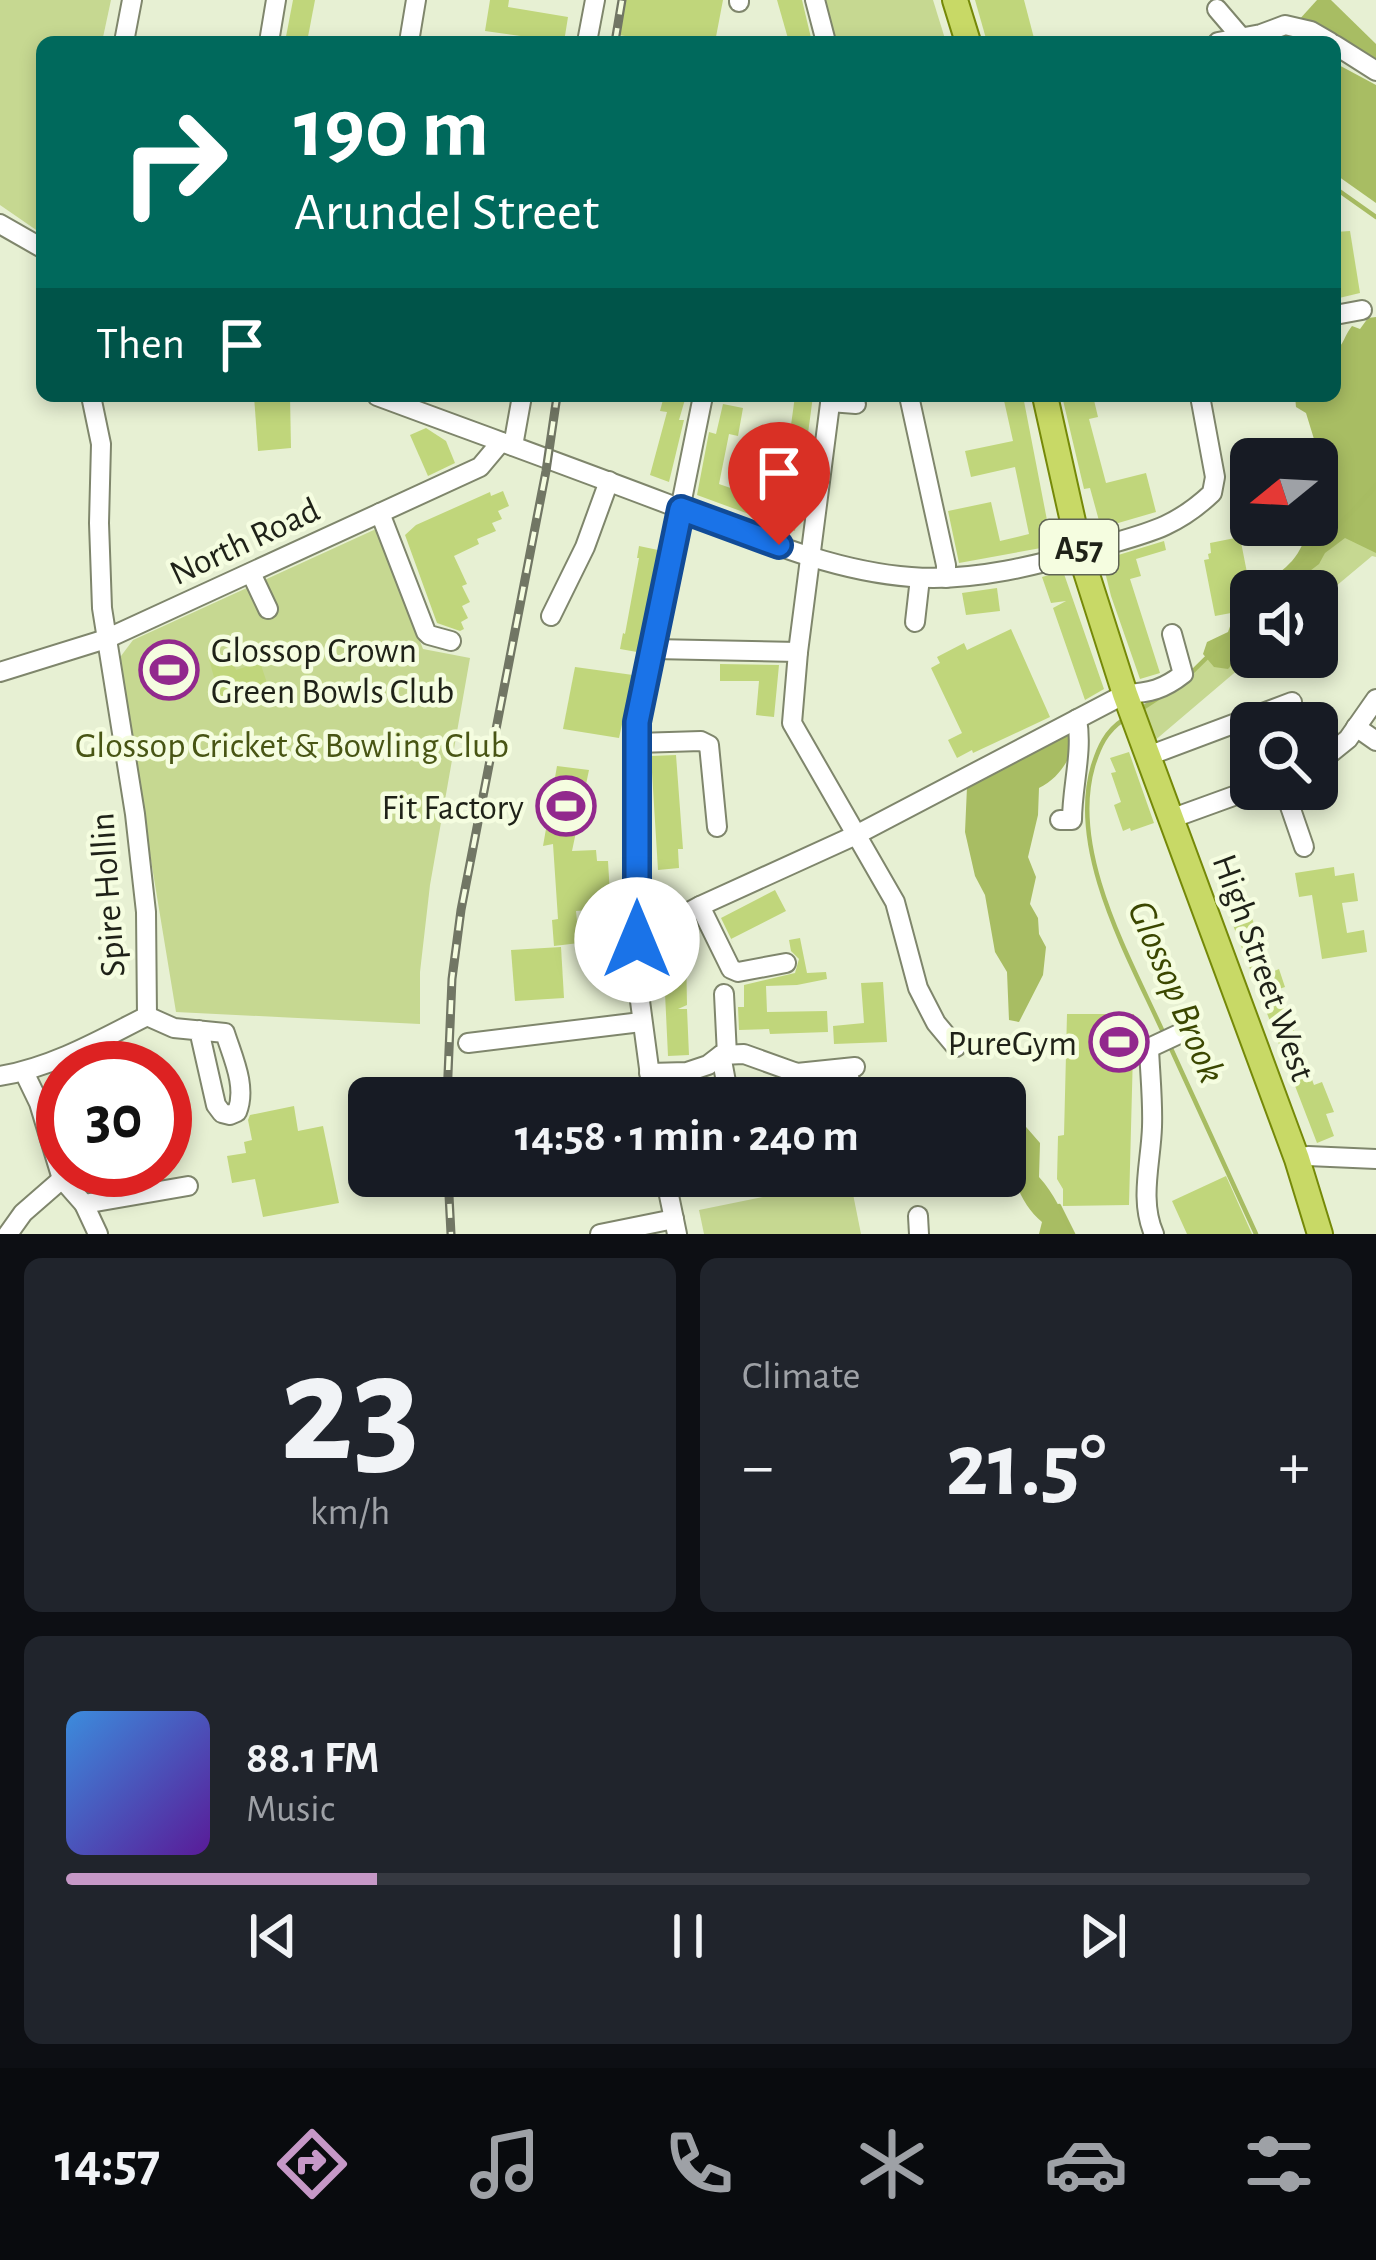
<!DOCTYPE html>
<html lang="en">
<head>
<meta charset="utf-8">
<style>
	:root { --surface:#171b24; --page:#20242c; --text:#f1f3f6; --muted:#9ea1a6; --line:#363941; --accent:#c698c7 }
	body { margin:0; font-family:"Alegreya Sans",sans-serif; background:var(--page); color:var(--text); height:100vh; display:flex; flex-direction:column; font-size:45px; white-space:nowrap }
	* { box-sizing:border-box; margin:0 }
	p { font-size:39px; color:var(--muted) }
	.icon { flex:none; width:66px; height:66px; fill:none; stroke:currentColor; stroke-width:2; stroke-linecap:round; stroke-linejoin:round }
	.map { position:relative; height:1234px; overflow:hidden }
	.side { display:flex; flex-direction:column; gap:24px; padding:24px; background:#0d0f14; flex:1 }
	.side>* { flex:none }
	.top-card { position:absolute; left:36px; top:36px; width:1305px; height:366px; border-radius:18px; box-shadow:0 6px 18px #0003; background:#00695c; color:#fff; overflow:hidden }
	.needle { width:78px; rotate:252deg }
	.controls { position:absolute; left:1230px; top:438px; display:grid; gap:24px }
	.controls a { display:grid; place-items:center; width:108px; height:108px; border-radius:18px; background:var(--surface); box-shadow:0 6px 18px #0003; font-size:60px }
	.speed { position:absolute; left:36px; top:1041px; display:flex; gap:24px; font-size:60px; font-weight:700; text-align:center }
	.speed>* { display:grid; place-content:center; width:156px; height:156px; border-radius:50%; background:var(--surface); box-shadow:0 6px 18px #0003; line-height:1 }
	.speed .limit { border:18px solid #d22; background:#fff; color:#111 }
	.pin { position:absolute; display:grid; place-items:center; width:102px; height:102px; color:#fff; margin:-123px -51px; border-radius:50% 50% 50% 0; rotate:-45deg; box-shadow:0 0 12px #0007 }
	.pin .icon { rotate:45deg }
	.me { position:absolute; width:132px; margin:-66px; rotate:0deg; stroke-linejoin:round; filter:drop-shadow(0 0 9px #0008) }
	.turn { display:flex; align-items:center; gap:42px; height:252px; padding:0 60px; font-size:54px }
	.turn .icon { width:156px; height:156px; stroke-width:2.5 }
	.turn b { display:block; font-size:84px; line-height:102px }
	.then { display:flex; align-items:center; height:114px; padding:0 60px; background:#0003; gap:24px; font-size:45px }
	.big { font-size:90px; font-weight:700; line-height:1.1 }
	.side .tile { flex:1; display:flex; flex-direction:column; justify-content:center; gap:18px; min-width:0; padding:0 42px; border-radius:18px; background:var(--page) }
	.side .dial { align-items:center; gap:0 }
	.dial b { font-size:156px; line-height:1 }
	.song { display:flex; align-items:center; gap:36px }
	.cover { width:144px; height:144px; border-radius:18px; background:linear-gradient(135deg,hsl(210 70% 55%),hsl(270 70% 35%)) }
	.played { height:12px; border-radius:6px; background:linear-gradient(90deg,var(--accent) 25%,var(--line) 25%) }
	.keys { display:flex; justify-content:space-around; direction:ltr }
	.heat { display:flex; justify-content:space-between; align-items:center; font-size:66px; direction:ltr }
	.side .tiles { flex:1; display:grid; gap:24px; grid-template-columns:1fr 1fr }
	.tile:last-child { grid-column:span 2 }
	.trip { position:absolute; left:348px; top:1077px; width:678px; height:120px; border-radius:18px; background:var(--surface); box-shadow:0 6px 18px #0003; font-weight:700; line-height:120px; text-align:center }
	.menu { display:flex; height:192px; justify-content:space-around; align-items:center; background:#090b0e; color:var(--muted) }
	.menu .icon { width:84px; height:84px }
	.menu .selected { color:var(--accent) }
	.menu b { font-size:54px; color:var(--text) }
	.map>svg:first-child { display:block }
	.green { fill:#c6d891 }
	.forest { fill:#a8bd63 }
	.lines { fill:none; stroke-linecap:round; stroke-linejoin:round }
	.stream { stroke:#a7bc62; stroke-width:4.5 }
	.building { fill:#c0d67b }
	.minor-casing { stroke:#7f866c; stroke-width:22 }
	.major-casing { stroke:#758908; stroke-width:28 }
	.minor { stroke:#fff; stroke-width:18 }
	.major { stroke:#c8d966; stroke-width:24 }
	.rail-casing { stroke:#717664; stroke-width:9 }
	.rail { stroke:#f5fde0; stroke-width:4.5; stroke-dasharray:14; stroke-linecap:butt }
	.route-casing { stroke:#114b97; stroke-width:30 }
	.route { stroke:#1a73e8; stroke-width:21 }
	.labels { text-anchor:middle; stroke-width:9; stroke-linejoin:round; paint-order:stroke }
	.shield { fill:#f5fde0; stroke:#5f6454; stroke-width:3 }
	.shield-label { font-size:33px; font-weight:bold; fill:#1f2218 }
	.street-label { font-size:36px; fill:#1f2218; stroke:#f5fde0 }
	.poi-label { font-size:36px; fill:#1f2218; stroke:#f5fde0; text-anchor:end }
	.park-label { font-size:36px; fill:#485514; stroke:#f5fde0 }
	.water-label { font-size:39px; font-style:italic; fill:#3b4700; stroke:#f5fde0 }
</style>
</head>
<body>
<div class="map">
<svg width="1376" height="1234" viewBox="0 0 1376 1234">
	<rect width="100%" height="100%" fill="#e7f0d3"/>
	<g class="green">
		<polygon points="0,0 111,0 102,42 42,42 42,234 0,205"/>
		<polygon points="821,0 933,0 946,42 834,42"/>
		<polygon points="1376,485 1376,557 1372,556 1317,602 1317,591 1272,591"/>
		<polygon points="376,529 423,649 470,658 430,885 420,972 420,1024 176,1012 118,660 133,640"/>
		<polygon points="1251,614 1253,657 1153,742 1141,709 1183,681"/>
		<polygon points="850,1179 861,1234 704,1234 699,1210"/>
	</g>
	<g class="forest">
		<polygon points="1317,0 1331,0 1376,44 1376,63 1298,21"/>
		<polygon points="1335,63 1376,85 1376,203 1335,174"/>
		<path d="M1376,317v236l-31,-15 -20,15 -6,11 -26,20 -2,7h-25c6,-15 16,-19 26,-30 8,-9 15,-25 18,-36h7v-7l10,-4 4,-14 -10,-38 -15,-49 -10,-6 -1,-11h40v-45c9,-6 10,-17 17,-25l8,3 8,-11z"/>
		<polygon points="1251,600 1251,644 1228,669 1214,667 1203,654 1207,642 1228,632 1233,618 1243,613"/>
		<path d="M1055,734h13l6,14c-9,18 -17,31 -35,40l-1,27 -10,42 8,20 -6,27 8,14 1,16 7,13 -3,28 -24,47 -10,-2 -2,-48 -12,-20 -10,-57 -10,-19 -10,-44 2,-45 17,-11 22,-9 9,-9z"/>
		<path d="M1020,1120l20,23 -1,34c15,16 24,38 35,57h-35l3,-12c-27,-22 -42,-71 -22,-102z"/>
	</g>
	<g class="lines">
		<g class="stream">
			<polyline points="1335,188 1376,217"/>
			<path d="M1272,591c32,-38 73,-67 104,-106"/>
			<polyline points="1187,677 1251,614"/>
			<polyline points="1138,711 1158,698"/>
			<path d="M1123,720c-17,11 -24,27 -30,46 -25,85 36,191 70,266"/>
			<polyline points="1168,1042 1256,1234"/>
			<polyline points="1059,1206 1073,1234"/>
		</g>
	</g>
	<g class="building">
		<polygon points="293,0 315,0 307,42 285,42"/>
		<polygon points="490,0 509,0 508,7 568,17 564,42 485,31"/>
		<polygon points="626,0 723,0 715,42 631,42 632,37 618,35"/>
		<polygon points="777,0 802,0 812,42 789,42"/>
		<polygon points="975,0 1024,0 1035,42 987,42"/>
		<polygon points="1350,231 1360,293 1335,299 1335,232"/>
		<polygon points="254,396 290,396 291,448 258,451"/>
		<polygon points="664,396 686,396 679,420 684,420 669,482 650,475 667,412 660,411"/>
		<polygon points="795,396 813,396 795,531 697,495 709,432 716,434 723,404 743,408 738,436 729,434 719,484 780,505"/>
		<polygon points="1003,396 1023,396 1052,546 959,563 948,511 991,502 1000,541 1029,534 1015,467 971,477 965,451 1013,441"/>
		<polygon points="1062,396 1093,396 1098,417 1089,419 1106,483 1146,473 1156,512 1101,528 1090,488 1084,489"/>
		<polygon points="426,428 446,441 455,463 428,476 410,435"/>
		<polygon points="503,491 509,506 498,511 502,519 492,523 496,531 477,539 479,544 454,556 467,584 462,586 470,602 462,606 468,618 461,622 464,629 460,631 437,623 405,535 416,525 490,492 491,496"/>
		<polygon points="1254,525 1321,525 1322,530 1266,542"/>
		<polygon points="1240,537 1251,593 1244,595 1247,610 1215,616 1204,560 1209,559 1208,554 1211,553 1210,543"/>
		<polygon points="1164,541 1166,550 1136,559 1141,576 1130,579 1160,673 1140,679 1111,596 1102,560"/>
		<polygon points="639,546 658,550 637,652 620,649 623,633 625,634 639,558 637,558"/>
		<polygon points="1063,571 1104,689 1085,700 1053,608 1066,601 1051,603 1042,577"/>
		<polygon points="997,588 1000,611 966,615 962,593"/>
		<polygon points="1011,629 1050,717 973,753 972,750 957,758 948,740 962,733 931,668 940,663 937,657 964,643 967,650"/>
		<polygon points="229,652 236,670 260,662 267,683 220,699 209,659"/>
		<polygon points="720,664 779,665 774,717 756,715 759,681 720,681"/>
		<polygon points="575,667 633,675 619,738 563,729"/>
		<polygon points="1129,752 1154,823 1131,831 1130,828 1123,831 1114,805 1121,802 1111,773 1116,772 1110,758"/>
		<polygon points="676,755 683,849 678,849 679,868 658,870 651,756"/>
		<polygon points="557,766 589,770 572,851 596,850 597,861 608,861 610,895 600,896 601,909 576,911 579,943 554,946 552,920 558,919 553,844 543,846"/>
		<polygon points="1334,867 1335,876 1354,873 1358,901 1342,903 1347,933 1364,930 1367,952 1322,959 1312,895 1299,897 1295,873"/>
		<polygon points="1240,886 1272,972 1279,969 1285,987 1279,989 1314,1085 1322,1082 1334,1112 1326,1114 1334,1136 1317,1143 1221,894"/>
		<polygon points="775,890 786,911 731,939 734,945 721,918"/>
		<polygon points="800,938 807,973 826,972 827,979 797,985 766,986 767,1012 827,1011 828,1032 770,1034 769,1029 739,1030 738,1007 744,1007 744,985 795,973 799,959 791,951 789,940"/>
		<polygon points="561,947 564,998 515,1001 511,950"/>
		<polygon points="686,949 687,1005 678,1009 687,1009 689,1055 668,1056 663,951"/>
		<polygon points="883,982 887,1042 834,1044 833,1026 864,1023 861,983"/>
		<polygon points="1067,1014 1134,1014 1129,1205 1063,1206 1063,1189 1057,1179 1058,1136 1064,1135"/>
		<polygon points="294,1106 298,1131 323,1126 339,1203 263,1217 255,1179 232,1183 227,1156 246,1153 244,1142 252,1140 248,1120 250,1115"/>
		<polygon points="1226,1176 1252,1234 1187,1234 1172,1201"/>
	</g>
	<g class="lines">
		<g class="minor-casing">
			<g id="minor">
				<polyline points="815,0 826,42"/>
				<polyline points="739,2 739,0"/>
				<polyline points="1217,9 1241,37"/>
				<polyline points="124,42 132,0"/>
				<polyline points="269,42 276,0"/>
				<polyline points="409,42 416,0"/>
				<polyline points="587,42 595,0"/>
				<polyline points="1218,42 1261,34 1285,25 1311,31 1330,42"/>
				<polyline points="1335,45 1376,71"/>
				<polyline points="0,224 42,248"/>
				<polyline points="1335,315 1362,310"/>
				<path d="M377,396c97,36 194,71 291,108 78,29 159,67 243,73 62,5 129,-12 188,-30 48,-14 76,-19 113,-54l3,-16 -15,-81"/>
				<polyline points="831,396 798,652 792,723 895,902 918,988 936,1023 956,1047"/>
				<polyline points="909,396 946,565 946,578"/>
				<polyline points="830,402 856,404"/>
				<polyline points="513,446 522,396"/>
				<polyline points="380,513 426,632 429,635 451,641"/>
				<polyline points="251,573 268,609"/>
				<polyline points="551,616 585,547 609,481"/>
				<polyline points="915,622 920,578"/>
				<polyline points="653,649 798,652"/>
				<polyline points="0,672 106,639 480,467 501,442"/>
				<polyline points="1356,727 1376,741"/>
				<polyline points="637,743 701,741 709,745 717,827"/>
				<polyline points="1148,756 1292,702"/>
				<polyline points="1317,764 1348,739 1376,699"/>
				<polyline points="1284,789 1304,847"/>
				<polyline points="1173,818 1253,789"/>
				<path d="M1060,820h12c0,-34 11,-68 5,-101"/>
				<polyline points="700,906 731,969 738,972 786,963"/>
				<path d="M637,940l63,-34 156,-71 269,-141c25,-1 39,-5 58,-20l-11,-40"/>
				<polyline points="638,968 637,722 703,396"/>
				<polyline points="724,994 727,1055"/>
				<polyline points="640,1001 653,1098"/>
				<path d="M147,1016l27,12 51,5c8,25 22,54 12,79l-7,3 -8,-2 -6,-8 -17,-75"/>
				<polyline points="468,1043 641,1022"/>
				<polyline points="721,1055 729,1098"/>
				<polyline points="847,1068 854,1098"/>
				<polyline points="24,1072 39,1103 62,1179 84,1204 98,1234"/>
				<polyline points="792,1072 793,1098"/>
				<polyline points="649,1073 687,1072 708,1065 721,1055 744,1054 797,1073 855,1067"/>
				<path d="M0,1076c53,-9 100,-36 147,-60l-1,-104 -11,-98 -33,-206 -3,-85 2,-79 -10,-48"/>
				<polyline points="1297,1159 1308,1156 1376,1159"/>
				<polyline points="665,1176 677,1234"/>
				<polyline points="84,1204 188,1186"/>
				<polyline points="918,1216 919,1234"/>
				<polyline points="8,1234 23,1213 62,1179"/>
				<polyline points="600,1234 674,1219"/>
				<path d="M1154,1234c-15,-34 -3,-72 -2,-107 1,-26 -2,-53 -3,-79l30,-14"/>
			</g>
		</g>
		<g class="major-casing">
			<g id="major">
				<polyline points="955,0 968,42"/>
				<polyline points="1045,396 1080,553 1125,694 1297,1159 1320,1234"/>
			</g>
		</g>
		<use href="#minor" class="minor"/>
		<use href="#major" class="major"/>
		<g class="rail-casing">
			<g id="rail">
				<polyline points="615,42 622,0"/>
				<polyline points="447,1098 452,979 461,910 546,471 557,396"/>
				<polyline points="448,1176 451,1234"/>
			</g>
		</g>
		<use href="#rail" class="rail"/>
	</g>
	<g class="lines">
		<g class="route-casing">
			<polyline id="route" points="637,940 637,722 681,509 779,545"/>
		</g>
		<use href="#route" class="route"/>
	</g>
	<defs>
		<g id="stadium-ring" transform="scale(3)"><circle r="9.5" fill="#f5fde0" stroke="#92298d" stroke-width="1.5"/><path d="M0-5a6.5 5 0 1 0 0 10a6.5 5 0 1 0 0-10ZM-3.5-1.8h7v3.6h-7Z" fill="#92298d"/></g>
	</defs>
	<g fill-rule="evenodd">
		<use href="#stadium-ring" x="169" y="670"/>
		<use href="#stadium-ring" x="566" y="806"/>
		<use href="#stadium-ring" x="1119" y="1042"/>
	</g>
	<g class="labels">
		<rect class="shield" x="1040" y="520" width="78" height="54" rx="9"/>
		<g class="shield-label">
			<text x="1079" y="559">A57</text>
		</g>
		<g class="street-label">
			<text transform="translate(244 540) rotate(-25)" y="13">North Road</text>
			<text transform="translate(106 895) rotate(-94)" y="13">Spire Hollin</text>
			<text transform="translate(1265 967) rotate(70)" y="13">High Street West</text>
		</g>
		<g class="poi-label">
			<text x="211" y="662" text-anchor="start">Glossop Crown<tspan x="211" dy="41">Green Bowls Club</tspan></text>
			<text x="524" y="819">Fit Factory</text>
			<text x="1077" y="1055">PureGym</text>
		</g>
		<g class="park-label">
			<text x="292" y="757">Glossop Cricket &amp; Bowling Club</text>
		</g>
		<g class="water-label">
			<text transform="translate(1178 991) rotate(67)" y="14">Glossop Brook</text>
		</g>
	</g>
</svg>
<div class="controls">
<a><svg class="needle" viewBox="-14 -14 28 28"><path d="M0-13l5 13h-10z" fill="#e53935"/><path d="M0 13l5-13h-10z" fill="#9ea1a6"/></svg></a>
<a><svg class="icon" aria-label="sound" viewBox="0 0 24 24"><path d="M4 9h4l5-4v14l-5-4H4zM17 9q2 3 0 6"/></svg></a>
<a><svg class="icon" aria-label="search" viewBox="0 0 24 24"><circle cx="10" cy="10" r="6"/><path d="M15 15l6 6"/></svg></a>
</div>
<div class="speed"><div class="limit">30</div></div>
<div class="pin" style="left:779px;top:545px;background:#d93025"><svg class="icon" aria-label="arrive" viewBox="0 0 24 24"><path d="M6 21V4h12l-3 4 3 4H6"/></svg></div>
<svg class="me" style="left:637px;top:940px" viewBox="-20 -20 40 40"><circle r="19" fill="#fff"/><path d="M0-13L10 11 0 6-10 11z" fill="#1a73e8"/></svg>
<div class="trip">14:58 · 1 min · 240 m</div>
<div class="top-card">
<div class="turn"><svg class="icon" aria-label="right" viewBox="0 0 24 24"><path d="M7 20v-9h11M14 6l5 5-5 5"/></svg><div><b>190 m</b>Arundel Street</div></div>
<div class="then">Then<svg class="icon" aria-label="arrive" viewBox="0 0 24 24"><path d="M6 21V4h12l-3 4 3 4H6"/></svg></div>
</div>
</div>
<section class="side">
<div class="tiles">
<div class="tile dial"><b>23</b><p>km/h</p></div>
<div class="tile"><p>Climate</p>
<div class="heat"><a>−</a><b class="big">21.5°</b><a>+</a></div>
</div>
<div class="tile">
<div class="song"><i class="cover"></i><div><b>88.1 FM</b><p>Music</p></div></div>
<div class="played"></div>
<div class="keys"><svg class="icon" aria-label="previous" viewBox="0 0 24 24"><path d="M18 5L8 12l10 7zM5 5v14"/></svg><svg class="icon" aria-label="pause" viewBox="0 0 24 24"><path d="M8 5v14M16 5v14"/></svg><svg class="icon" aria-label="next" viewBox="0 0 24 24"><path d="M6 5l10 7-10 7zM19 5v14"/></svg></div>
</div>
</div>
</section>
<nav class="menu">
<b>14:57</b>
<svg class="icon selected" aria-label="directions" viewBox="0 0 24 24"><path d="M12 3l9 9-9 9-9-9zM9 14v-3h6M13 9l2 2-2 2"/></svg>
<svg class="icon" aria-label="music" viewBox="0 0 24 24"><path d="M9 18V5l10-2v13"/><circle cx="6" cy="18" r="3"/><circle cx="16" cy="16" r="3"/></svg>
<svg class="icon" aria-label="phone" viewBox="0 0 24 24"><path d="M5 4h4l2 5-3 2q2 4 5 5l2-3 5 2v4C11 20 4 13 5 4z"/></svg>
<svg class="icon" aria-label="climate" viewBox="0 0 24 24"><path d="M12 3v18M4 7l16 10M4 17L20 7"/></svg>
<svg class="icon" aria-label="car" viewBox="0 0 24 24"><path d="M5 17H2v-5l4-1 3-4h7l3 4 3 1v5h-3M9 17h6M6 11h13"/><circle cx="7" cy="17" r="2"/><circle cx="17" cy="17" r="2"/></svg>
<svg class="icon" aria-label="filters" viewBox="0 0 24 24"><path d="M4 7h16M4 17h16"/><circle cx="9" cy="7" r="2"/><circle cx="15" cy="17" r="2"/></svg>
</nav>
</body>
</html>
